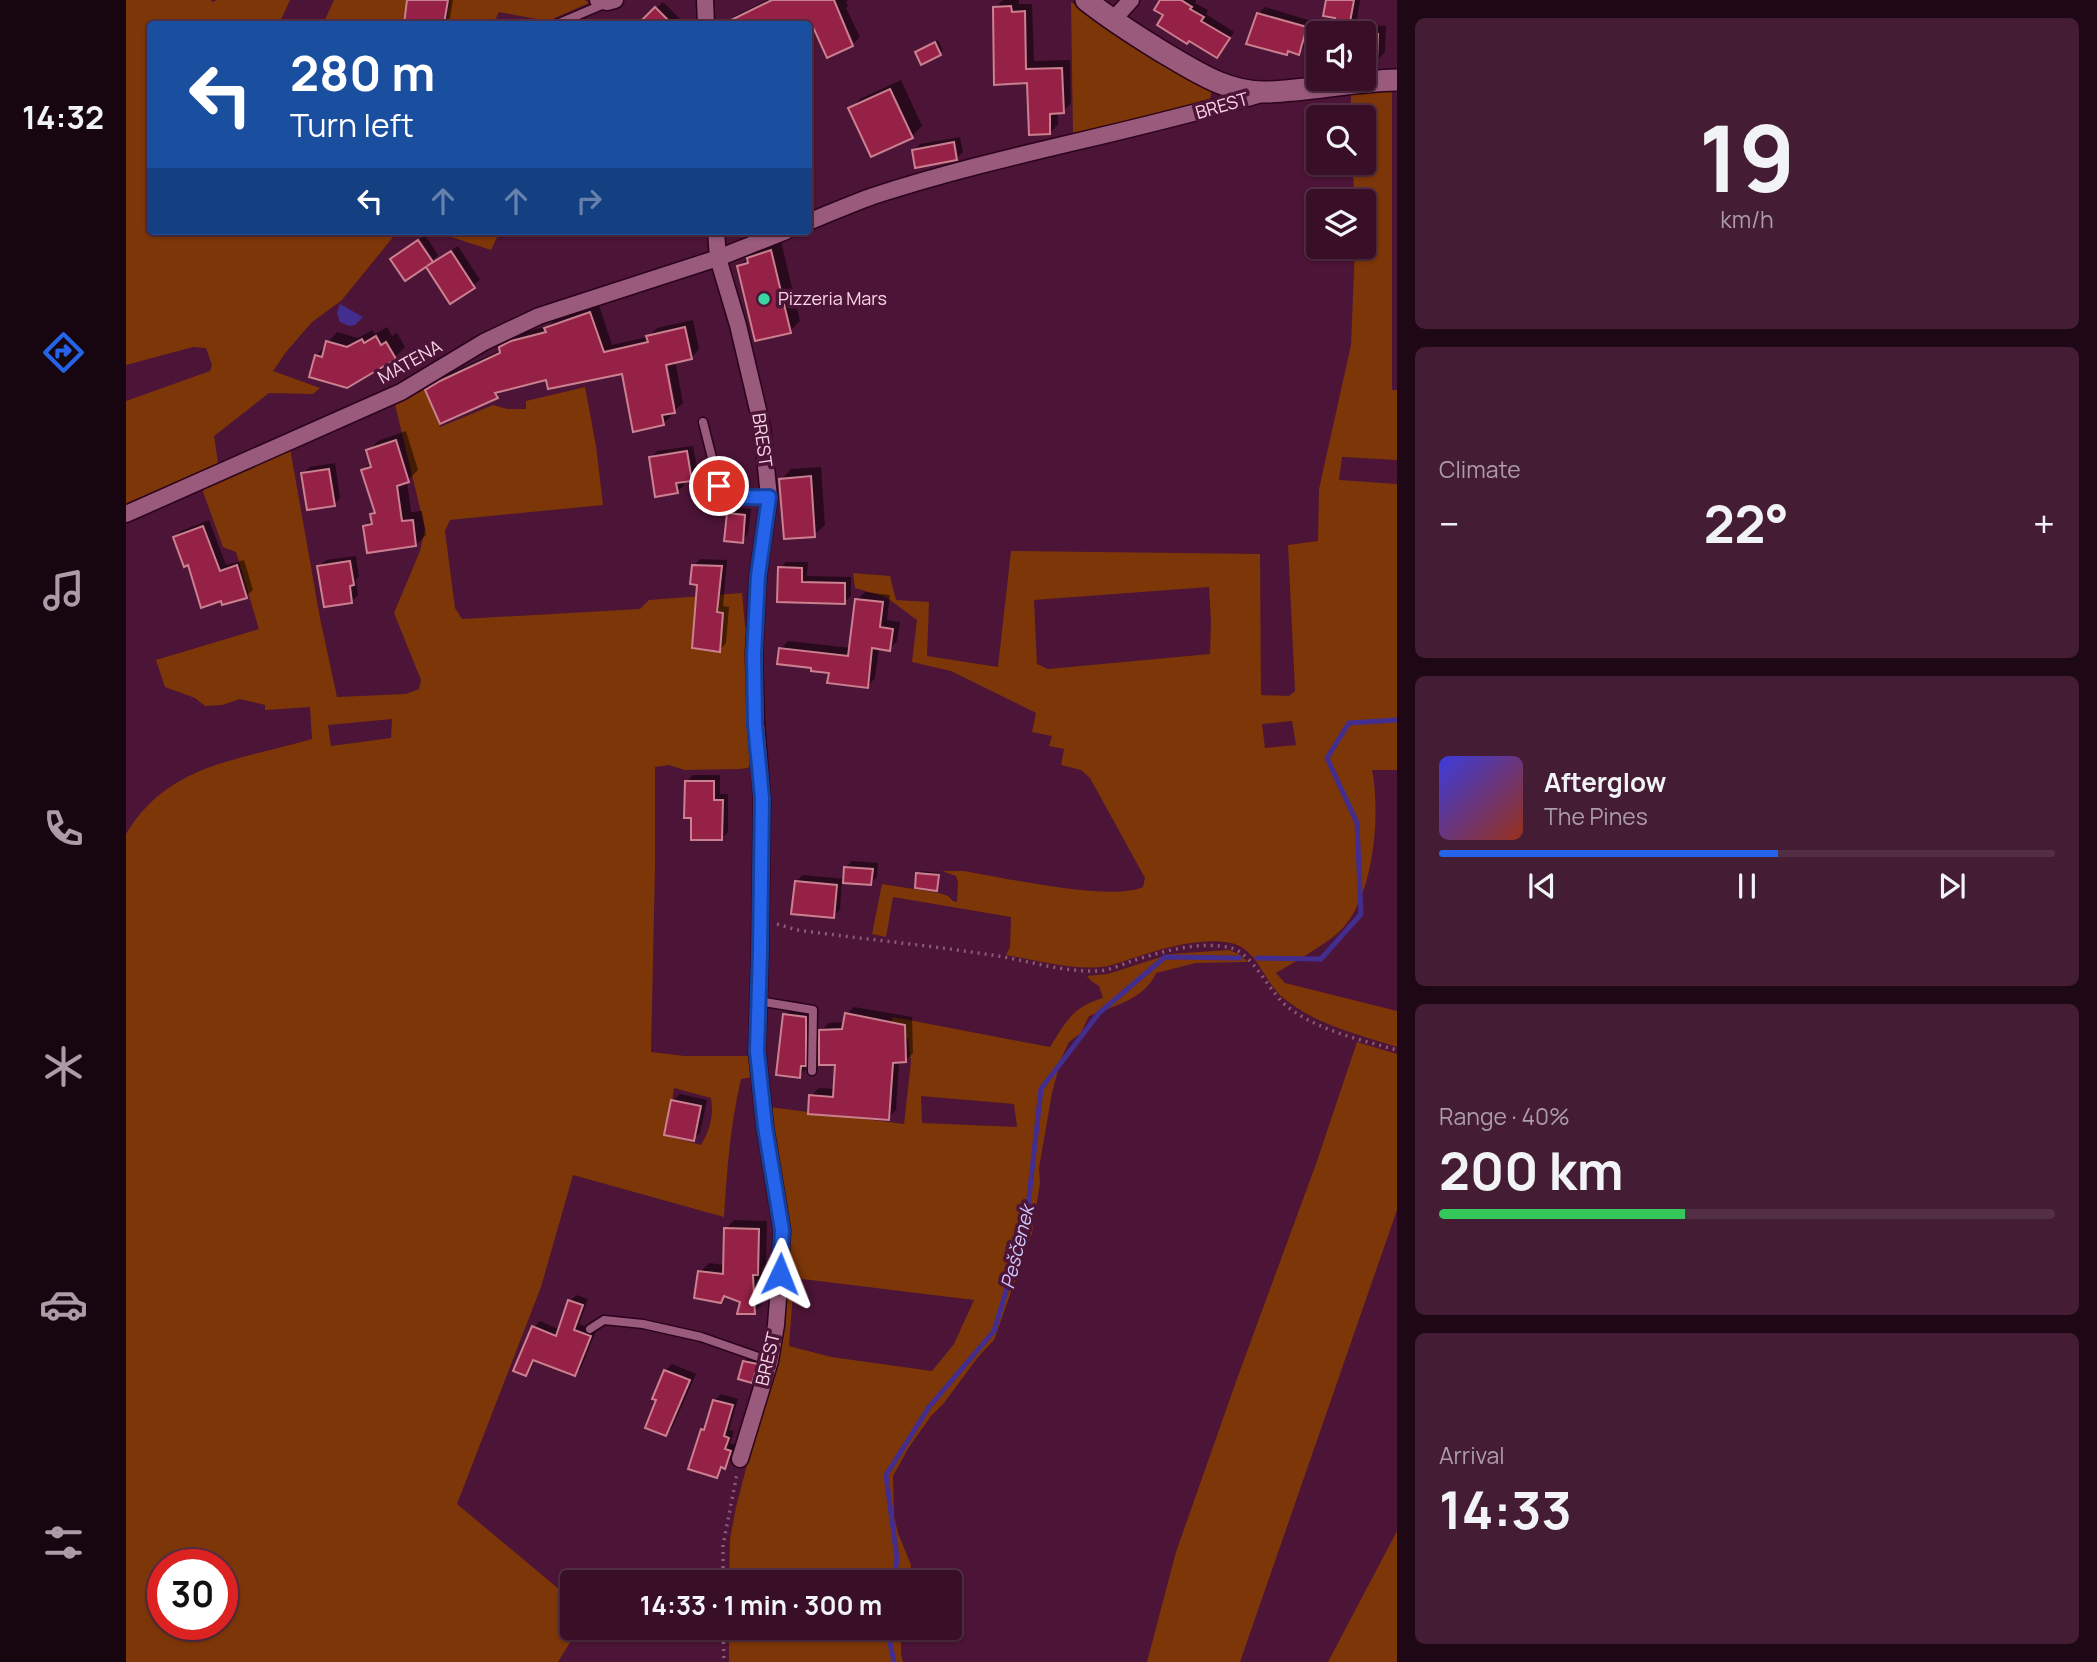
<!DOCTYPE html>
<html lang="en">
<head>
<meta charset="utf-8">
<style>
	:root { --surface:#390f28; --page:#441d34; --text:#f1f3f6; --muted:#ab9ca8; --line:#532f45; --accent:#2563eb }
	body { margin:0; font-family:Manrope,sans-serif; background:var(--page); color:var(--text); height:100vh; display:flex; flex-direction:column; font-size:26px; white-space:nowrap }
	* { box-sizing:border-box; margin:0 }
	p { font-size:23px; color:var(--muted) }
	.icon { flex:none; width:38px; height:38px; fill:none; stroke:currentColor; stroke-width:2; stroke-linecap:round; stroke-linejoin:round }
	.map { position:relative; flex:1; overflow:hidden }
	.side { display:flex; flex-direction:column; gap:18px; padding:18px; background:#1f0816; width:700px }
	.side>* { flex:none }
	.guide { position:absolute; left:21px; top:21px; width:665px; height:214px; border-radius:7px; box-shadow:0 2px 5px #0004,0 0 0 2px var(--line); background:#1a4fa0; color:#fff; overflow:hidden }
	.controls { position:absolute; left:1180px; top:21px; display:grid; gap:14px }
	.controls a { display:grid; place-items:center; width:70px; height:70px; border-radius:7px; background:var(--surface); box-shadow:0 2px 5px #0004,0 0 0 2px var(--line); font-size:35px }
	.speed { position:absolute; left:21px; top:1549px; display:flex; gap:14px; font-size:35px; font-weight:700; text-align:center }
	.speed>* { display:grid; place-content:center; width:91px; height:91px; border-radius:50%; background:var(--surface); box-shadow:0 2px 5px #0004,0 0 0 2px var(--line); line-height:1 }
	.speed .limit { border:10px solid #d22; background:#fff; color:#111 }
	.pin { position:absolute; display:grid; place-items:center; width:60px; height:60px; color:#fff; margin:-30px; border:4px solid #fff; border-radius:50%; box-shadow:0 2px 7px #0007 }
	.me { position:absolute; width:77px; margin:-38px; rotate:2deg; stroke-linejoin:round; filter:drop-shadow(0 0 5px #0008) }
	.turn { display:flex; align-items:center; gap:24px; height:147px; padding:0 28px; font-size:32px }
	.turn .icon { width:91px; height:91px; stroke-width:2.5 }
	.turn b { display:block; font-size:49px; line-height:60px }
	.lanes { display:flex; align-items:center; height:66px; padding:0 28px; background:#0003; justify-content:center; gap:35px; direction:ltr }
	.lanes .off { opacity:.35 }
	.big { font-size:52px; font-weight:700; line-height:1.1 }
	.side .tile { flex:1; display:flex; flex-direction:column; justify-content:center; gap:10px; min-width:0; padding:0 24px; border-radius:10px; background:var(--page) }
	.side .dial { align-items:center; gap:0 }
	.dial b { font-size:91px; line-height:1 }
	.song { display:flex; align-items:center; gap:21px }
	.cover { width:84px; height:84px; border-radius:10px; background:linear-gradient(135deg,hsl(240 70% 55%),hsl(10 70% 35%)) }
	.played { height:7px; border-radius:4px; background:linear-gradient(90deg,var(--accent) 55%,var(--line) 55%) }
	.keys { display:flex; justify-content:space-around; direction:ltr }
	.heat { display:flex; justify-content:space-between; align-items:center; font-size:38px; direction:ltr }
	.charge { height:10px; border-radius:5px; background:linear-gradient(90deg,#34c759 40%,var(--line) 0) }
	.trip { position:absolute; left:434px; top:1570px; width:402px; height:70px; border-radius:7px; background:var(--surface); box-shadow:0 2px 5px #0004,0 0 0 2px var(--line); font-weight:700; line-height:70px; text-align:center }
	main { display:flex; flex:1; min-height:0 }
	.tab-bar { display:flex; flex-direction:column; width:126px; justify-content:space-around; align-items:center; background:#170610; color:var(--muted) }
	.tab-bar .icon { width:49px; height:49px }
	.tab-bar .current { color:var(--accent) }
	.tab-bar b { font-size:32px; color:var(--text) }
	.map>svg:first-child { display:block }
	.green { fill:#7d3607; fill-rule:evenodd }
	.water { fill:#432d8e }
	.shadow { fill:#0007; fill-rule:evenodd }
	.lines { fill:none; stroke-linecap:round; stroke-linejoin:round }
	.stream { stroke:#432d8e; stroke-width:5 }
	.building { fill:#952146; stroke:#cb808f; stroke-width:2 }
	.lane-casing { stroke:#2b031c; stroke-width:11 }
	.street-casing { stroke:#2b031c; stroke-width:19 }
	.secondary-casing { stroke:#2b031c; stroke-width:24 }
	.path { stroke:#8b5a76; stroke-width:3.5; stroke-dasharray:2 5; stroke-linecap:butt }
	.lane { stroke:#995a7c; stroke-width:8 }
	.street { stroke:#995a7c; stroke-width:16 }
	.secondary { stroke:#995a7c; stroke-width:21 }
	.route-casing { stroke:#184099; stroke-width:18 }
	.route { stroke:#2563eb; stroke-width:12 }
	.poi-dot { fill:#3bd4a4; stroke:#4c1436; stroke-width:2.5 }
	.labels { text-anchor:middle; stroke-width:7; stroke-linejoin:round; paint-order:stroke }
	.street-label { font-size:18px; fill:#f9d4e6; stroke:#4c1436 }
	.poi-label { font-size:18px; fill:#f9d4e6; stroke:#4c1436; text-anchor:start }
	.water-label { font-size:19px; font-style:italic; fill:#cdcaff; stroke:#4c1436 }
</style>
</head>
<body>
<main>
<nav class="tab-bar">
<b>14:32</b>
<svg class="icon current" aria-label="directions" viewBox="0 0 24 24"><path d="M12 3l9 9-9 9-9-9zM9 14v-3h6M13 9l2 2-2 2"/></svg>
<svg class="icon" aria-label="music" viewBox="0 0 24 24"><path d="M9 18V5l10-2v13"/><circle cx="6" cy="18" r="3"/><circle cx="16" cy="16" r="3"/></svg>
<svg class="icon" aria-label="phone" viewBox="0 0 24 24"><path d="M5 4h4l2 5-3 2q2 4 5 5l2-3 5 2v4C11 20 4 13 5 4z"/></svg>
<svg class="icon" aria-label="climate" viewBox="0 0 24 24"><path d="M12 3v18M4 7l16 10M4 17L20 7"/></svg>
<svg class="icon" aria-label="car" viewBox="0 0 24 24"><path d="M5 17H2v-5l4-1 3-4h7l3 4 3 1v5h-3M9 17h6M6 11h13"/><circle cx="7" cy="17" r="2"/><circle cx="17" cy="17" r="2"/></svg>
<svg class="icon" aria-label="filters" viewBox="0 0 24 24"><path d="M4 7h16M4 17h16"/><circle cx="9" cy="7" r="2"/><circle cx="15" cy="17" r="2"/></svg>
</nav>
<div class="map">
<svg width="1271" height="1662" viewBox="0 0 1271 1662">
	<rect width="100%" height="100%" fill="#4c1436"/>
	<g class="green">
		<polygon points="0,0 85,0 86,2 91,0 164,0 153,24 24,24 24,231 272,231 216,300 186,322 160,352 147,371 194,388 187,394 143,393 88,436 92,463 0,504 0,401 84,371 86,365 80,348 67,347 0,365"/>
		<polygon points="208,0 282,0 276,24 197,24"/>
		<polygon points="324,0 459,0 463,3 422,21 373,12 367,24 320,24"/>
		<polygon points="945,2 1019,51 1086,89 1084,99 1077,103 947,135"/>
		<path d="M1266,88v302h5v70l-55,-3 -3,23 58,4v286h-25c9,44 2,130 -33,162 -14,13 -46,31 -63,41l9,10 112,28v36c-40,-13 -84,-23 -116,-51 -18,-17 -24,-47 -50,-53 -28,-6 -68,5 -94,14 -12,3 -24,9 -36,10 -31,3 -65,-7 -95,-12l4,-8 1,-30 -118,-20 -7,40 -14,-3 10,-50 57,9 9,3 5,5 4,1 1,-20 -2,-6 -14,-5h21c38,6 149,31 180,16l2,-9 -55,-100 -9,-8 -20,-5 3,-16 -15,-3 3,-10 -20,-4 4,-19 -85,-42 -39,-9 5,-42 -31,-23 -31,-9 -2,-15 37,3 6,24 33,2 -2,54 71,11 13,-116 249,3 1,141 28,1 6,-5 -7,-146 30,-4 1,-52 32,-144 4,-98h8v-46h-9l-1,-38h10v-46h-12v-25zM1083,587l2,34 -1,33 -162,15 -11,-5 -3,-64zM1166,721l4,24 -31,3 -3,-24z"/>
		<polygon points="307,231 374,231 365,250"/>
		<path d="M298,385l16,42 53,-22 14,4h19v-8l59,-14 11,59 7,59 -153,15 -5,11 10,77 7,11 178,-10 9,-9 93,-7 3,33 5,10 2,125 -4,7 -9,1 -54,1 -16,-5 -14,2v100l-4,185 33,4h70l-1,21 -12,2c-11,48 -14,90 -17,138l-151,-42 -32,112 -84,217 115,96v28h5l-3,8 -16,26h-432v-828c42,-71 115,-74 186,-95l-2,-32 -45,3v-5l-25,-6 -18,6 -17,1 -10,-8 -30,-11 -9,-27 103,-31 -23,-77 -13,-5 -21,-58 12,-7 76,-34 30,170 17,79 69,-3 13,-5 2,-9 -27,-67 26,-62 5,-22 -31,-129zM266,719l-1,19 -60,8 -3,-21zM548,1088l37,10c3,17 -1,32 -10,47l-34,-9zM37,1564h59v60h-59z"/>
		<path d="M1103,950l10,4 9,8 -52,1 -40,10c-11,26 -42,33 -67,43l-8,17 -12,9 -8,17 -9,34 -13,75 1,15 -8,50 -38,107 -16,17 -34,46 -13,13 -22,31 -16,29 1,41 4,16 13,32 -1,17h-181l1,-43 6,-32 13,-50 24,-81 7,-37 -11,-232 135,17 7,-62 -3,-24 -25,1 7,-11 3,-11 157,30c16,-25 22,-40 53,-49l-4,-12 -8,-5 -4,-5 21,-2 62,-20zM795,1096l93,8 3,23 -95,-4zM668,1278l180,22 -20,44 -22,27 -101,-14 -42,-11z"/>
		<polygon points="1231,1042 1271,1054 1271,1210 1114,1662 1021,1662 1050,1552 1112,1376 1190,1164"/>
		<polygon points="1271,1531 1271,1662 1202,1662"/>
		<polygon points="603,1628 775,1628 775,1654 777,1662 603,1662"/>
	</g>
	<polygon class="water" points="214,304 237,317 229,325 223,326 214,322 211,313"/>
	<g class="shadow">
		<polygon points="283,0 327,0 323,24 279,24"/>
		<polygon points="641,0 723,0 720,1 722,6 720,8 734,37 728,43 711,7 708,9 724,44 727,44 702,56 689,26 685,28 681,20 672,24 600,24 607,17"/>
		<polygon points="877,0 893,0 893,4 906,4 908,61 944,60 945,103 937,112 932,112 932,124 924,133 869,8"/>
		<polygon points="1037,0 1070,0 1069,3 1082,10 1080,14 1108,32 1091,56 1039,15"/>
		<polygon points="1202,0 1234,0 1230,25 1260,26 1259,52 1250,61 1237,33 1210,33 1211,17"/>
		<polygon points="537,2 559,24 514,24"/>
		<polygon points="1139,7 1186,21 1179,46 1172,53 1163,50 1160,53 1132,14"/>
		<polygon points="457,16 468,24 447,24"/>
		<polygon points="812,40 817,51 796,62 791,52"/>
		<polygon points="775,80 796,126 786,136 746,155 724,109 734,99"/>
		<polygon points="834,137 837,152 831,158 788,151 794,144"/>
		<polygon points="299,235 312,255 307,260 294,239"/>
		<polygon points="655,241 674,321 664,331 613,266 633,248"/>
		<polygon points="332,246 354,280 325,301 300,265 309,262 308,261"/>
		<path d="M473,305l13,40 36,-8 9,-9 36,-8 6,29 -8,9 -16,3 8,42 -9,8 -3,1 1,3 -9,9 -40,-52 -76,5 -42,11 -8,8 -70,-6 8,-8 15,-9 51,-23v-3l8,-8 12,-6 27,-7 7,-6zM540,356l10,51h-4l-10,-50z"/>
		<polygon points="261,327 266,336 271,333 279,347 269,357 221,386 190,356 211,332 232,338 246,330 249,334"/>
		<polygon points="280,431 292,470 281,481 285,512 296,511 300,535 290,545 239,526 247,518 246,514 250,510 237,470 245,462 242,451 252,441"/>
		<polygon points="567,446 572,472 565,479 557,480 558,485 551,492 525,458 531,451"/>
		<polygon points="209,463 214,498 208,505 177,473 184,467"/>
		<polygon points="695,467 699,525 688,535 655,480 665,469"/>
		<polygon points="609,507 625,509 622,534 616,541 602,514"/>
		<polygon points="83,520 100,565 118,560 127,590 120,596 63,563 49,537 55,531"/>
		<polygon points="230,556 233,577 230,580 232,595 226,601 193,567 200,560"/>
		<polygon points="574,559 601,560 597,606 603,607 600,643 594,650 568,566"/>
		<polygon points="660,562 682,562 681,576 725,577 725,596 718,602 653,600 654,568"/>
		<polygon points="739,592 764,595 761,620 774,622 771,641 764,649 753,647 749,678 742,686 687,666 654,649 662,641 725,648 731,600"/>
		<polygon points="567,775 594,775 594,794 602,794 602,832 596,838 567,817 560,782"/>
		<polygon points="726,861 752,863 751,877 745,883 716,881 714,910 707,916 670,881 677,875 719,879 720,867"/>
		<polygon points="795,871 814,873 813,886 810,889 792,874"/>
		<polygon points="728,1007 786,1017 787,1053 780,1060 773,1061 770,1110 762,1118 685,1096 693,1088 709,1089 711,1063 695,1031 703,1023 719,1022 721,1014"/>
		<polygon points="665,1009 686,1011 685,1058 680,1063 679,1070 673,1076 659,1015"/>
		<polygon points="554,1094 581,1100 574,1133 567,1139 547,1101"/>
		<polygon points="608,1220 641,1221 640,1264 636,1269 637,1303 628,1312 616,1301 600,1295 595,1301 574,1272 583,1263 599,1265 600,1229"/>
		<polygon points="450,1295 462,1299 453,1324 470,1331 455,1368 449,1374 409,1359 405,1369 399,1374 389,1370 408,1327 414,1321 434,1330 444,1301"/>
		<polygon points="621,1359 634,1362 628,1378 626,1381 618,1361"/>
		<polygon points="546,1364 570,1374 546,1428 540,1434 539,1371"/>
		<polygon points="595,1394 612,1399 603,1430 608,1431 604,1443 610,1445 605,1460 590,1476 577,1430 582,1425 588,1401"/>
	</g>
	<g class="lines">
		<g class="stream">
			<polyline points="1131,958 1195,959 1235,914 1231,823 1201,758 1223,723 1271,720"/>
			<polyline points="768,1582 771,1559 760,1475 803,1407 868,1331 900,1225 915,1089 973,1013 1039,957 1114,958"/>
			<polyline points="763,1628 762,1634 768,1662"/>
		</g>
	</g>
	<g class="building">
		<polygon points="281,0 322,0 318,24 278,24"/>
		<polygon points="646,0 708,0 727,46 701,58 688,29 684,31 682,24 597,24"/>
		<polygon points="1034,0 1055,0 1066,7 1064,9 1078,17 1075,21 1104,38 1091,58 1063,41 1061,44 1031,25 1037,15 1028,10"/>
		<polygon points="1200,0 1228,0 1222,33 1209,33 1209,18 1197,16"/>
		<polygon points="885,6 886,12 899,11 900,69 936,68 938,113 924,114 924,134 903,135 901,83 868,85 867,7"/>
		<polygon points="529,7 546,24 512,24"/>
		<polygon points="1131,13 1181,27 1173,55 1162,51 1161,55 1120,44"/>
		<polygon points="1237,33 1252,34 1251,62 1237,62"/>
		<polygon points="809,42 815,55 795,65 789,52"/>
		<polygon points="764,89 787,138 745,157 722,108"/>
		<polygon points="828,142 831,160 789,168 786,150"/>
		<polygon points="292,240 307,262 301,266 325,251 349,288 324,304 300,267 279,281 264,259"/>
		<polygon points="645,250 665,333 629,341 611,266 622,263 621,258"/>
		<polygon points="464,312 478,352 522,342 520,336 559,327 566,359 540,365 549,413 536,415 538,425 507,432 496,374 422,389 420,380 369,393 372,398 314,424 299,390 314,381 374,353 373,347 385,341 420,332 418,328"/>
		<polygon points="250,336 255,345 260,342 270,359 221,388 183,377 189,355 196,357 200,341 221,347 236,339 238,343"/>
		<polygon points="270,440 283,482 271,486 276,521 287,520 290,546 241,553 237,526 246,524 244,514 249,513 235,470 245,467 240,450"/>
		<polygon points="561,451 566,481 550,483 552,493 529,497 523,457"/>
		<polygon points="203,469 209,506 181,510 175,473"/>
		<polygon points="685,476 689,537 658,539 653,479"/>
		<polygon points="601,513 619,515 617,543 598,541"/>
		<polygon points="77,526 94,571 111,565 121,598 96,605 95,601 75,608 62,565 58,567 47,537"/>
		<polygon points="224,561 228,585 224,586 226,603 198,607 191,566"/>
		<polygon points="566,565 596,566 591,612 597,613 594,652 566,648 571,585 564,584"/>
		<polygon points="652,567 676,568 676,582 719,583 719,604 651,602"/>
		<polygon points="729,599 757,602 754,627 767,629 764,651 746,648 742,688 701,683 703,673 685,671 685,668 651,664 653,648 722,656"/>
		<polygon points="559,781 588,781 588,800 597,800 596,840 565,840 565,818 558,818"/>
		<polygon points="718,867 747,869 745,885 717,883"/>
		<polygon points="790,873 813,875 811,891 789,888"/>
		<polygon points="669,881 711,885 708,918 665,914"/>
		<polygon points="719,1013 779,1025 780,1062 767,1063 763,1120 682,1114 683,1095 707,1097 709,1065 693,1065 693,1030 716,1029"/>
		<polygon points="657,1014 680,1017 680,1066 675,1066 674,1078 650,1075"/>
		<polygon points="545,1100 575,1106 568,1141 538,1135"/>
		<polygon points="598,1228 633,1229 632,1275 627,1275 629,1314 611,1314 614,1302 598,1296 595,1303 568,1298 572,1271 597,1274"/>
		<polygon points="442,1300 457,1305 448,1330 465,1336 449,1376 407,1360 400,1376 387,1371 406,1326 430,1336"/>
		<polygon points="617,1361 632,1364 626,1383 612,1379"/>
		<polygon points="538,1370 564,1380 540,1436 519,1428 530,1400 526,1399"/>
		<polygon points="587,1400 607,1405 598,1436 603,1438 599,1449 605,1451 599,1469 595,1467 591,1478 562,1469 575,1429 578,1430"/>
	</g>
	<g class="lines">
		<g class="lane-casing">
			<g id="lane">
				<polyline points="431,24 478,4"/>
				<polyline points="577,422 593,486 604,494 621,498 643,497"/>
				<polyline points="632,1001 687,1010 686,1071"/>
				<polyline points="464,1329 478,1320 517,1324 575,1337 644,1361"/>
			</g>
		</g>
		<g class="street-casing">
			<g id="street">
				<polyline points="472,0 481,2 489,0"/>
				<polyline points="579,0 580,24"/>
				<polyline points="986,21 1005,0"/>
				<path d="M682,222c22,-9 43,-18 65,-26 128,-42 260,-63 388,-102"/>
				<polyline points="590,231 592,258 612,325 636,427 643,497 632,576 628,654 630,724 636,798 634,952 631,1051 639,1127 656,1230 654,1274 650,1325 644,1361 614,1459"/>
				<polyline points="0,514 275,392 358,342 413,316 592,258 660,231"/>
			</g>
		</g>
		<g class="secondary-casing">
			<path id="secondary" d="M960,0c24,19 49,35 75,51 34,20 67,43 108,41 43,-2 85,-11 128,-12"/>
		</g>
		<g class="path">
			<path d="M651,924l20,6c65,9 130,15 195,25 34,5 69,17 104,16 12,0 25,-6 36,-10 28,-9 70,-21 99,-13 23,6 38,45 58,60 31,23 72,32 108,42"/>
			<polyline points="597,1582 597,1545 611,1474"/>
			<polyline points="597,1628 598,1662"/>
		</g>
		<use href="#lane" class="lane"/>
		<use href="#street" class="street"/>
		<use href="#secondary" class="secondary"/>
	</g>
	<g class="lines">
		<g class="route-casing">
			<path id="route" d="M593,486c16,12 30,12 50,11l-11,79 -4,78 1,70 7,74 -2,154 -3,99 8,76 17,103 -2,44"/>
		</g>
		<use href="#route" class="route"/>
	</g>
	<circle class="poi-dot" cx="638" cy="299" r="7"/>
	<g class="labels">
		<g class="street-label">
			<text transform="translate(1096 106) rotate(-16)" y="6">BREST</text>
			<text transform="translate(284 362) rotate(-29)" y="6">MATENA</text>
			<text transform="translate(636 440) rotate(82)" y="6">BREST</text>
			<text transform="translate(642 1359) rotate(-77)" y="6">BREST</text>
		</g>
		<g class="poi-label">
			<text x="652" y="305">Pizzeria Mars</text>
		</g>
		<g class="water-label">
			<text transform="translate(891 1247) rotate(-76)" y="7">Peščenek</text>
		</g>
	</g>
</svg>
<div class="controls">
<a><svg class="icon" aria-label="sound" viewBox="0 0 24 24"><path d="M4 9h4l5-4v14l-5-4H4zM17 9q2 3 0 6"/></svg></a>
<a><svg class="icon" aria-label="search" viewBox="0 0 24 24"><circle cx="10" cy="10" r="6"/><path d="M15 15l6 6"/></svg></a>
<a><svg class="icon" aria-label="layers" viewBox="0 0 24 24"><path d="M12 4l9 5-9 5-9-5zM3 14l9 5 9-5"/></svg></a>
</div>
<div class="speed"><div class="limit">30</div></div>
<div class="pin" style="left:593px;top:486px;background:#d93025"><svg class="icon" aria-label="arrive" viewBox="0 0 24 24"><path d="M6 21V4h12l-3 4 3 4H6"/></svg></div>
<svg class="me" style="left:654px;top:1274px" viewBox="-20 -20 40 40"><path d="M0-17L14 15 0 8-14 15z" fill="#2563eb" stroke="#fff" stroke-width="4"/></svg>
<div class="trip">14:33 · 1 min · 300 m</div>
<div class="guide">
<div class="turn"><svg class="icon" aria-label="left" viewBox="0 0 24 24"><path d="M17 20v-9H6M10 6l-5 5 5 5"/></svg><div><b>280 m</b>Turn left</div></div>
<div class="lanes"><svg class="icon" aria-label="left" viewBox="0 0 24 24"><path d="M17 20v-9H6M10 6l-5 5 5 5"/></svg><svg class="icon off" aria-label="ahead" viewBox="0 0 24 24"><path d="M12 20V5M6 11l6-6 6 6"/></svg><svg class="icon off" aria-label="ahead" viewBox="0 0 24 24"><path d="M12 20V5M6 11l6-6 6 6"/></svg><svg class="icon off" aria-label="right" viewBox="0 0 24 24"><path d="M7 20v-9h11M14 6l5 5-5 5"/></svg></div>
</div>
</div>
<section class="side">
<div class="tile dial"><b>19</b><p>km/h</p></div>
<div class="tile"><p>Climate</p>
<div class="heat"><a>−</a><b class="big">22°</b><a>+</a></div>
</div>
<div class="tile">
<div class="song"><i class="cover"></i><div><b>Afterglow</b><p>The Pines</p></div></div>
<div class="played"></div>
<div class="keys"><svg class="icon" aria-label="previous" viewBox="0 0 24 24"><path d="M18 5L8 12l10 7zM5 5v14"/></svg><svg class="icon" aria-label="pause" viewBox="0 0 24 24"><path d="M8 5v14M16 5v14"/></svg><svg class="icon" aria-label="next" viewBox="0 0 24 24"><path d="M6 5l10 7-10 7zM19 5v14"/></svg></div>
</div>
<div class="tile"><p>Range · 40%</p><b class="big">200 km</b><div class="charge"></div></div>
<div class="tile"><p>Arrival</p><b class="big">14:33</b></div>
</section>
</main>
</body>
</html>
